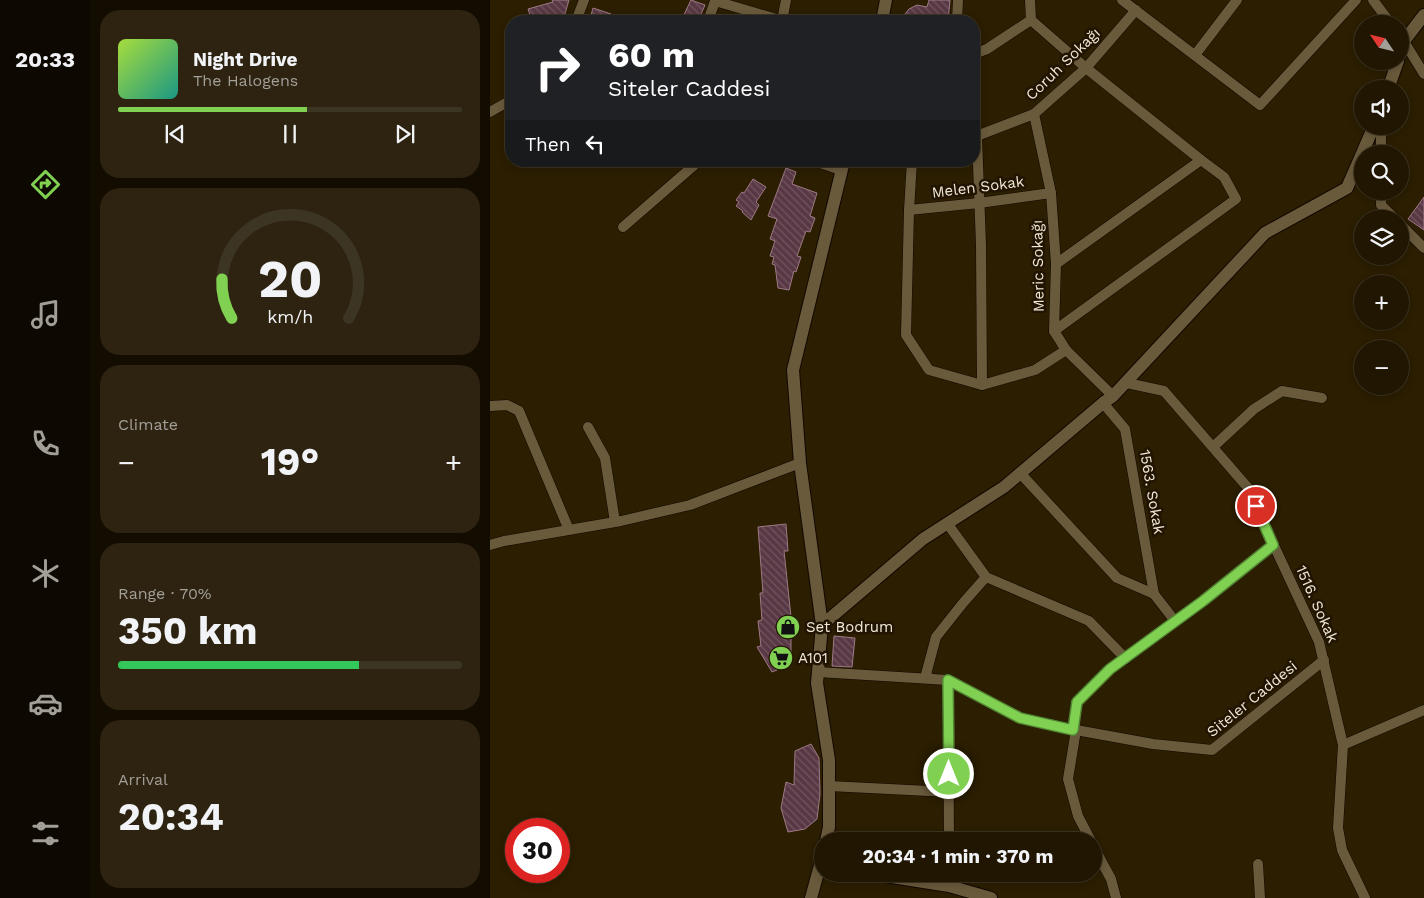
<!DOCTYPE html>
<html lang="en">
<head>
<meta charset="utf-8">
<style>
	:root { --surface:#201601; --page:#2d2310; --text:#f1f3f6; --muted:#a29f99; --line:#3d3523; --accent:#80d051 }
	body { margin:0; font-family:"Work Sans",sans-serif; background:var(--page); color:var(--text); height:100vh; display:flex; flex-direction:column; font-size:19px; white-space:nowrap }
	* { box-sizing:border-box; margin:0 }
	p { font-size:16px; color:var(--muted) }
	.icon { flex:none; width:28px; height:28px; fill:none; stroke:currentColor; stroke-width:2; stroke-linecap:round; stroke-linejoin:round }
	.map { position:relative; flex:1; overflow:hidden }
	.sheet { display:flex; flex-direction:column; gap:10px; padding:10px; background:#120c01; width:400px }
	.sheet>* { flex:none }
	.guide { position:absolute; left:15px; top:15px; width:475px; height:152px; border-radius:20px; box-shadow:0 2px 8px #0003,0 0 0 1px var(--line); background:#202124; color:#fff; overflow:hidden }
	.needle { width:32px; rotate:305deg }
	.tools { position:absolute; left:864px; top:15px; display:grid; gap:10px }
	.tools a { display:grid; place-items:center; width:55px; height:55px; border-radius:50%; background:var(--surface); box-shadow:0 2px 8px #0003,0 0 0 1px var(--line); font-size:25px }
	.speed { position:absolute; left:15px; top:818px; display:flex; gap:10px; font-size:25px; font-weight:700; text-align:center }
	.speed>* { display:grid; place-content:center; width:65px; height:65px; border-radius:50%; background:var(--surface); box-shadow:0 2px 8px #0003,0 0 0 1px var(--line); line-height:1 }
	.speed .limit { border:8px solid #d22; background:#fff; color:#111 }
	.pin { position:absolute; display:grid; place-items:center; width:42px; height:42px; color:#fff; margin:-21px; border:2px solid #fff; border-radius:50%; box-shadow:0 1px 5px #0007 }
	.me { position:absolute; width:55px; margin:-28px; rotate:0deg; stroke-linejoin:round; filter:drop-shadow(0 0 4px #0008) }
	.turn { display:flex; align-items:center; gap:18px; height:105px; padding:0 20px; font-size:22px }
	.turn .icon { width:65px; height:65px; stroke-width:2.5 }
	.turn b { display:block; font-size:35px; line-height:42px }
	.then { display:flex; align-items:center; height:48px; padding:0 20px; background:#0003; gap:10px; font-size:19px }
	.big { font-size:38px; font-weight:700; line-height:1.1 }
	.sheet .widget { flex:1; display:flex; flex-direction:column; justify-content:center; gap:8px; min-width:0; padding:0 18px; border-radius:20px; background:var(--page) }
	.sheet .dial { align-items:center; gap:0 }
	.dial svg { height:130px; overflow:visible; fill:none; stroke:var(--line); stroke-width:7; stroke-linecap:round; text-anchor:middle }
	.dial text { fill:var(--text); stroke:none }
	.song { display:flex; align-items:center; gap:15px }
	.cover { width:60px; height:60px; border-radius:8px; background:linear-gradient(135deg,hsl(80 70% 55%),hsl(170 70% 35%)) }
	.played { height:5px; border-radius:2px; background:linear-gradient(90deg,var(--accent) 55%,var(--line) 55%) }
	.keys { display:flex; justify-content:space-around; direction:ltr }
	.heat { display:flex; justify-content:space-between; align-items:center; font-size:28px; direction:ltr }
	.charge { height:8px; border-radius:4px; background:linear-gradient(90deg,#34c759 70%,var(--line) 0) }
	.trip { position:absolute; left:324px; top:832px; width:288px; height:50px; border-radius:25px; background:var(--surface); box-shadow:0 2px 8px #0003,0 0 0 1px var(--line); font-weight:700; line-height:50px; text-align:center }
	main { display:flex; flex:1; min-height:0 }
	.menu { display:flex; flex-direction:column; width:90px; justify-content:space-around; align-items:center; background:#0d0900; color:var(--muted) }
	.menu .icon { width:35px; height:35px }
	.menu .selected { color:var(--accent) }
	.menu b { font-size:22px; color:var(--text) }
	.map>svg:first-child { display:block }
	.building { fill:url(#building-back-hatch); stroke:#9e7a86 }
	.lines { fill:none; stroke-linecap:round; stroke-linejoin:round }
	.minor-casing { stroke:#120800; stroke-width:11 }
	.tertiary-casing { stroke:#120800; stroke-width:14 }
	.minor { stroke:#6a5a3c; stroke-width:10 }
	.tertiary { stroke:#6a5a3c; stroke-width:12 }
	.route-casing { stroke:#538735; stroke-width:12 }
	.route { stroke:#80d051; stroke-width:9 }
	.labels { text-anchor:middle; stroke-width:5; stroke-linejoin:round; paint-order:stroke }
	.street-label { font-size:15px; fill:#f0e7d7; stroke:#211400 }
	.poi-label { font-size:15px; fill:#f0e7d7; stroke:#211400; text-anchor:start }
</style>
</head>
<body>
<main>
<nav class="menu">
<b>20:33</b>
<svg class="icon selected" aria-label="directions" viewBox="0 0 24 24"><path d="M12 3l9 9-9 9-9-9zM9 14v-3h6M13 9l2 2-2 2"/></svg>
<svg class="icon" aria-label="music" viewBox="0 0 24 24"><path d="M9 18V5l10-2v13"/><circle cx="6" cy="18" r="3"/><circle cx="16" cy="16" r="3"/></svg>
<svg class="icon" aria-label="phone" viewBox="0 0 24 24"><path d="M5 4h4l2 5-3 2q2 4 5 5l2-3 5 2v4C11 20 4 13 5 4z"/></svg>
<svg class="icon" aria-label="climate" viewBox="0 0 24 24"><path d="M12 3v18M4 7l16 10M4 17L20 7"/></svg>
<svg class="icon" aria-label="car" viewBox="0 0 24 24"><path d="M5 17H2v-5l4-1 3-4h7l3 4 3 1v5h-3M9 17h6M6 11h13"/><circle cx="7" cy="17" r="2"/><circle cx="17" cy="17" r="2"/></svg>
<svg class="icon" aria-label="filters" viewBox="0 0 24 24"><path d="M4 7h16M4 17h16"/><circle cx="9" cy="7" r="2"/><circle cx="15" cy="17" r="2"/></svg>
</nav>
<section class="sheet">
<div class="widget">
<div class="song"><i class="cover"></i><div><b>Night Drive</b><p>The Halogens</p></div></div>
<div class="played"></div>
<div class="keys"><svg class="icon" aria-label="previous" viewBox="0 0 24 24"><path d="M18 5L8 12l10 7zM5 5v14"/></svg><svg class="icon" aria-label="pause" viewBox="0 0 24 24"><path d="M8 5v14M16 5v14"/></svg><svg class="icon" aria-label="next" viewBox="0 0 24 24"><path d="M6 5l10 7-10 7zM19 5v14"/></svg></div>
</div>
<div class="widget dial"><svg viewBox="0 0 100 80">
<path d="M14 69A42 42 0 1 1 86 69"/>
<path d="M14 69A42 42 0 0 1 8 45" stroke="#80d051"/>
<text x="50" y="56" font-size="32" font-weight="700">20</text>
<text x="50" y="72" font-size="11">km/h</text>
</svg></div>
<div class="widget"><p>Climate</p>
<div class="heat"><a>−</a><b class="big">19°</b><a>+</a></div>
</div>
<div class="widget"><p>Range · 70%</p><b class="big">350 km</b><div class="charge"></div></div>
<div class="widget"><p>Arrival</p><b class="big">20:34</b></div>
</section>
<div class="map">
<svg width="934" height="898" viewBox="0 0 934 898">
	<defs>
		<pattern id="building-back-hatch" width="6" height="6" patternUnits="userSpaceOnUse" patternTransform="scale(1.25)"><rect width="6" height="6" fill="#583844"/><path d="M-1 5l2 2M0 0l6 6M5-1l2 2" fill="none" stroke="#70555e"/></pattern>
	</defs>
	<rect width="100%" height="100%" fill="#2b1e01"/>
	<g class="building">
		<polygon points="62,0 79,0 74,17 56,18 57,21 42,21 38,9 63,2"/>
		<polygon points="201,0 215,5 208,21 191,21"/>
		<polygon points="439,0 460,0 458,21 415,21 415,14 419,9 427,5 437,7"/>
		<polygon points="103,8 121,14 110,21 106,21 101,15"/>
		<polygon points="296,168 306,172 302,184 327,193 320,216 325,218 320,232 316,231 307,256 311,257 306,272 304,271 299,290 288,288 285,265 282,264 284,257 280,256 285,241 280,239 287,219 278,216"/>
		<polygon points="263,179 276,187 266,202 269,205 261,220 252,212 253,211 246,206 249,202 246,200 252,192 254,193"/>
		<polygon points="934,197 934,230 918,219"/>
		<polygon points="296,524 298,551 294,551 301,617 302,617 304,634 301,634 301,653 298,653 299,665 282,672 267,647 271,646 268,621 272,620 270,593 273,593 268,527"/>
		<polygon points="344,636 365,638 362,667 342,666"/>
		<polygon points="321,744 329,758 330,794 327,819 315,829 298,832 291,808 296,782 304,785 305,751"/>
	</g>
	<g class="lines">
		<g class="minor-casing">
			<g id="minor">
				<polyline points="540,0 541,20 596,68 711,160 734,177 746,199 564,331"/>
				<polyline points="632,0 770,105 866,0"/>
				<polyline points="883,0 901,24"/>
				<polyline points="86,21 94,0"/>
				<polyline points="218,21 225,1 293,21"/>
				<polyline points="292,21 296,0"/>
				<polyline points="467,21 468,0"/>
				<polyline points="910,35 934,74"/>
				<polyline points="484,54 497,49 541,20"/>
				<polyline points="705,55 747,0"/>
				<polyline points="0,112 21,100"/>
				<polyline points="544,114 561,193 566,264 564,331 576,350 623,396"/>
				<polyline points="891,126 891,154"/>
				<polyline points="484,137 544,114 596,68 646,10"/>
				<polyline points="487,137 491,245 492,385"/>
				<polyline points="324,161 351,170"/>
				<polyline points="422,161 419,210 416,335 439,370 492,385 545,370 576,350"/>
				<polyline points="891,191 891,205 905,219"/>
				<polyline points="419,210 489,203 561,193"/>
				<polyline points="910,224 934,248"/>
				<polyline points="133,227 209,161"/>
				<polyline points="566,264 711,160"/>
				<polyline points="637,383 674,391 759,489 773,522 829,642 853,745 848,828 852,850 875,898"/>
				<polyline points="613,403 635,429 664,594"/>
				<polyline points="0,406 17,405 29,411 79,530"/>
				<polyline points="98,427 115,458 125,522"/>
				<polyline points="723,447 764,409 792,391 832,398"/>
				<polyline points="530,473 627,578 664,594 685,621"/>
				<polyline points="457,523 496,577 599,621 636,659"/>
				<polyline points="0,545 14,541 131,521 200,505 310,463"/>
				<polyline points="328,672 458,680 530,718 586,730 663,744 722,750 834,660"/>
				<polyline points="440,678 435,678 446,637 473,603 496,577"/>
				<polyline points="458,680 459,841"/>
				<polyline points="583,730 587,702 620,669 713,601 783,545"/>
				<polyline points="586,730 578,779 588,816 601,841"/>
				<polyline points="853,745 934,710"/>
				<polyline points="339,786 459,792"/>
				<polyline points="602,844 621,879 626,898"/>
				<polyline points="768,864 770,898"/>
				<polyline points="459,874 459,886"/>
			</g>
		</g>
		<g class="tertiary-casing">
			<g id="tertiary">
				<polyline points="392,21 396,0"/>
				<polyline points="910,54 914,41 934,15"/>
				<polyline points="898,89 908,61"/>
				<polyline points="332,625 433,539 514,487 613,403 623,396 775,233 857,188 884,126"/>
				<polyline points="336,841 339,827 339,760 327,683 332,625 310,463 303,370 354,161"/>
				<polyline points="383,874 459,886 501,898"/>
				<polyline points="321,898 332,858"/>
			</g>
		</g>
		<use href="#minor" class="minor"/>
		<use href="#tertiary" class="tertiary"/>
	</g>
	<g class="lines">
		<g class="route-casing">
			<polyline id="route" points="459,774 458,680 530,718 583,730 587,702 620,669 713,601 783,545 766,506"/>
		</g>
		<use href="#route" class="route"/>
	</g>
	<defs>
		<g id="shop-disc" transform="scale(1.25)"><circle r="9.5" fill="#80d051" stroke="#211400"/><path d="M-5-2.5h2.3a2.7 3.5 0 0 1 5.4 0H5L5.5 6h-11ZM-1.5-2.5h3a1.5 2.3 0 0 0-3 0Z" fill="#111"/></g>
		<g id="supermarket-disc" transform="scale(1.25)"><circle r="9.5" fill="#80d051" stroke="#211400"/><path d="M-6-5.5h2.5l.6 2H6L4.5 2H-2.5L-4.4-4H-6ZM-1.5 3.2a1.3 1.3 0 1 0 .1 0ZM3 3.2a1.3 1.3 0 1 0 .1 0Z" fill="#111"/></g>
	</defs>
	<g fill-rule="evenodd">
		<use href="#shop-disc" x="298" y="627"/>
		<use href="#supermarket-disc" x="291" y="658"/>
	</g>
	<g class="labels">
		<g class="street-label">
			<text transform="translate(573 64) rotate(-44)" y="5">Coruh Sokağı</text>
			<text transform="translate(488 187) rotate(-7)" y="5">Melen Sokak</text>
			<text transform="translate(548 266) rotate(-91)" y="5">Meric Sokağı</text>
			<text transform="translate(662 492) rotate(80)" y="5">1563. Sokak</text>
			<text transform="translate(827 604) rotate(66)" y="5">1516. Sokak</text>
			<text transform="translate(762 699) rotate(-39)" y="5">Siteler Caddesi</text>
		</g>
		<g class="poi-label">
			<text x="316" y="632">Set Bodrum</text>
			<text x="308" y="663">A101</text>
		</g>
	</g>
</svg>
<div class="tools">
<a><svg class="needle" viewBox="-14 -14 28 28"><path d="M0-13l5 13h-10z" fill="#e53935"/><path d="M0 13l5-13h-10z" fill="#a29f99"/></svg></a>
<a><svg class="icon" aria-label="sound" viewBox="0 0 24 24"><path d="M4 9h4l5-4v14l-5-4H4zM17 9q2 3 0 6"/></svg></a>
<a><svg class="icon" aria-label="search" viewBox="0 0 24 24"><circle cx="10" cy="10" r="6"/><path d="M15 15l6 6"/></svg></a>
<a><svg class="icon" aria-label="layers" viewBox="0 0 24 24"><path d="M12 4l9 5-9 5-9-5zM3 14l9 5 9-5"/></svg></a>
<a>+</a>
<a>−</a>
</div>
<div class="speed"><div class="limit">30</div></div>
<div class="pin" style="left:766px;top:506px;background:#d93025"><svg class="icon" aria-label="arrive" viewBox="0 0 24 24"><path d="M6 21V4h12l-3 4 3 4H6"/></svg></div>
<svg class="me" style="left:459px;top:774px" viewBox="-20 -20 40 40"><circle r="17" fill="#80d051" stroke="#fff" stroke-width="3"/><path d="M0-11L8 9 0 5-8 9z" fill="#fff"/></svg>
<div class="trip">20:34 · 1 min · 370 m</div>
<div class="guide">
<div class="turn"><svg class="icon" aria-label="right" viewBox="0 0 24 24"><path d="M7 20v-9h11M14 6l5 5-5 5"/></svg><div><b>60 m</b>Siteler Caddesi</div></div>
<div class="then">Then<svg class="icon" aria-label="left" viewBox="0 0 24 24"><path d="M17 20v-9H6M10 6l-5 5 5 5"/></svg></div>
</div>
</div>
</main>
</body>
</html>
